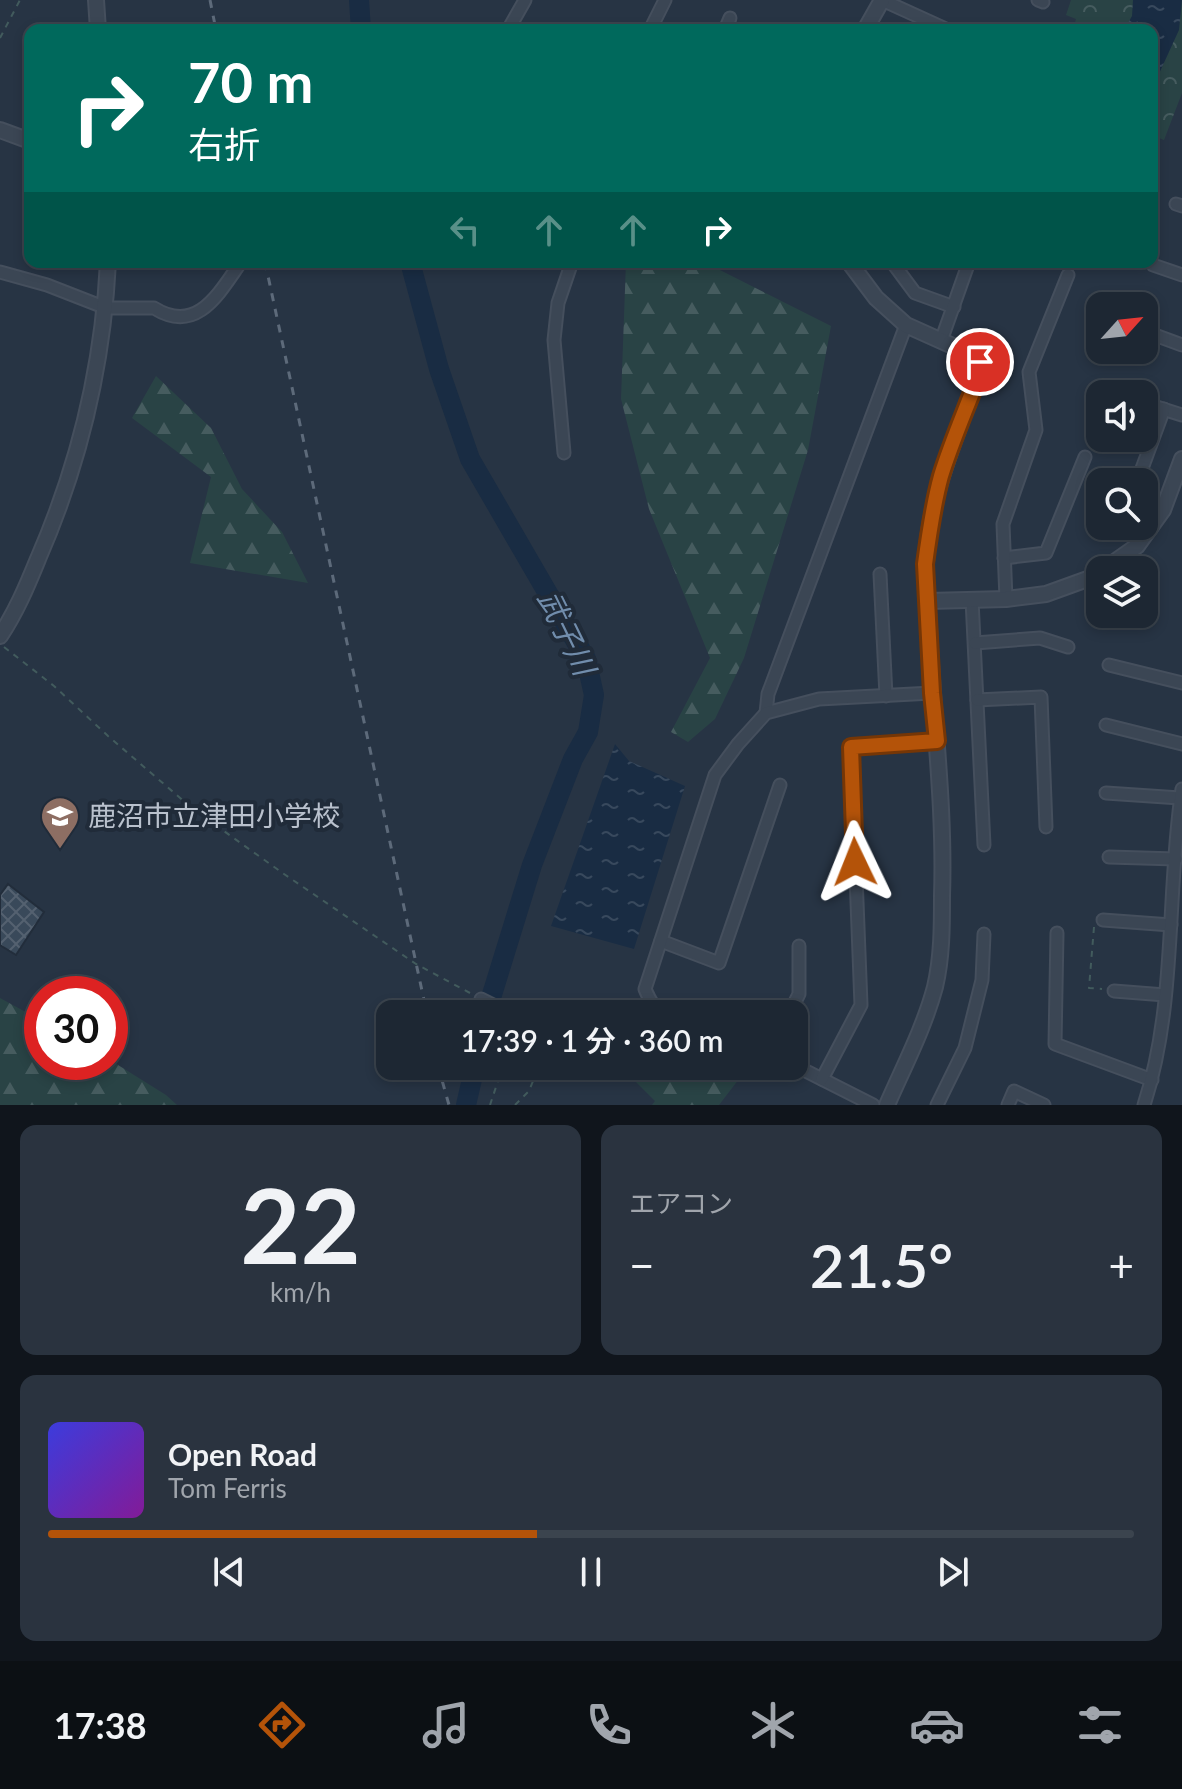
<!DOCTYPE html>
<html lang="ja">
<head>
<meta charset="utf-8">
<style>
	:root { --surface:#1d2733; --page:#2a333f; --text:#f1f3f6; --muted:#a0a5ac; --line:#3b444e; --accent:#b45309 }
	body { margin:0; font-family:Lato,"Noto Sans JP",sans-serif; background:var(--page); color:var(--text); height:100vh; display:flex; flex-direction:column; font-size:30px; white-space:nowrap }
	* { box-sizing:border-box; margin:0 }
	p { font-size:26px; color:var(--muted) }
	.icon { flex:none; width:44px; height:44px; fill:none; stroke:currentColor; stroke-width:2; stroke-linecap:round; stroke-linejoin:round }
	.map { position:relative; height:1105px; overflow:hidden }
	.details { display:flex; flex-direction:column; gap:20px; padding:20px; background:#10151c; flex:1 }
	.details>* { flex:none }
	.top-card { position:absolute; left:24px; top:24px; width:1134px; height:244px; border-radius:16px; box-shadow:0 4px 12px #0003,0 0 0 2px var(--line); background:#00695c; color:#fff; overflow:hidden }
	.needle { width:52px; rotate:63deg }
	.fabs { position:absolute; left:1086px; top:292px; display:grid; gap:16px }
	.fabs a { display:grid; place-items:center; width:72px; height:72px; border-radius:16px; background:var(--surface); box-shadow:0 4px 12px #0003,0 0 0 2px var(--line); font-size:40px }
	.speed { position:absolute; left:24px; top:976px; display:flex; gap:16px; font-size:40px; font-weight:700; text-align:center }
	.speed>* { display:grid; place-content:center; width:104px; height:104px; border-radius:50%; background:var(--surface); box-shadow:0 4px 12px #0003,0 0 0 2px var(--line); line-height:1 }
	.speed .limit { border:12px solid #d22; background:#fff; color:#111 }
	.pin { position:absolute; display:grid; place-items:center; width:68px; height:68px; color:#fff; margin:-34px; border:4px solid #fff; border-radius:50%; box-shadow:0 2px 8px #0007 }
	.me { position:absolute; width:88px; margin:-44px; rotate:358deg; stroke-linejoin:round; filter:drop-shadow(0 0 6px #0008) }
	.turn { display:flex; align-items:center; gap:28px; height:168px; padding:0 32px; font-size:36px }
	.turn .icon { width:104px; height:104px; stroke-width:2.5 }
	.turn b { display:block; font-size:56px; line-height:68px }
	.lanes { display:flex; align-items:center; height:76px; padding:0 32px; background:#0003; justify-content:center; gap:40px; direction:ltr }
	.lanes .off { opacity:.35 }
	.big { font-size:60px; font-weight:600; line-height:1.1 }
	.details .card { flex:1; display:flex; flex-direction:column; justify-content:center; gap:12px; min-width:0; padding:0 28px; border-radius:16px; background:var(--page) }
	.details .dial { align-items:center; gap:0 }
	.dial b { font-size:104px; line-height:1 }
	.song { display:flex; align-items:center; gap:24px }
	.cover { width:96px; height:96px; border-radius:12px; background:linear-gradient(135deg,hsl(240 70% 55%),hsl(290 70% 35%)) }
	.played { height:8px; border-radius:4px; background:linear-gradient(90deg,var(--accent) 45%,var(--line) 45%) }
	.keys { display:flex; justify-content:space-around; direction:ltr }
	.heat { display:flex; justify-content:space-between; align-items:center; font-size:44px; direction:ltr }
	.details .tiles { flex:1; display:grid; gap:20px; grid-template-columns:1fr 1fr }
	.card:last-child { grid-column:span 2 }
	.trip { position:absolute; left:376px; top:1000px; width:432px; height:80px; border-radius:16px; background:var(--surface); box-shadow:0 4px 12px #0003,0 0 0 2px var(--line); font-weight:600; line-height:80px; text-align:center }
	.tabs { display:flex; height:128px; justify-content:space-around; align-items:center; background:#0c1014; color:var(--muted) }
	.tabs .icon { width:56px; height:56px }
	.tabs .active { color:var(--accent) }
	.tabs b { font-size:36px; color:var(--text) }
	.map>svg:first-child { display:block }
	.forest { fill:url(#forest-firs) }
	.park { fill:url(#park-crowns) }
	.water { fill:url(#water-ripples) }
	.lines { fill:none; stroke-linecap:round; stroke-linejoin:round }
	.river { stroke:#192c43; stroke-width:20 }
	.building { fill:url(#building-cross-hatch); stroke:#222d3b; stroke-width:2 }
	.service-casing { stroke:#454f5d; stroke-width:10 }
	.minor-casing { stroke:#454f5d; stroke-width:15 }
	.tertiary-casing { stroke:#454f5d; stroke-width:18 }
	.path { stroke:#425b5d; stroke-width:2; stroke-dasharray:6 6; stroke-linecap:butt }
	.service { stroke:#3b4654; stroke-width:6 }
	.minor { stroke:#3b4654; stroke-width:11 }
	.tertiary { stroke:#3b4654; stroke-width:14 }
	.rail { stroke:#5d6a7a; stroke-width:3; stroke-dasharray:8 8; stroke-linecap:butt }
	.route-casing { stroke:#753606; stroke-width:20 }
	.route { stroke:#b45309; stroke-width:14 }
	.labels { text-anchor:middle; stroke-width:8; stroke-linejoin:round; paint-order:stroke }
	.poi-label { font-size:28px; fill:#b9c1cd; stroke:#202b39; text-anchor:start }
	.water-label { font-size:30px; font-style:italic; fill:#718dac; stroke:#202b39 }
</style>
</head>
<body>
<div class="map">
<svg width="1182" height="1105" viewBox="0 0 1182 1105">
	<defs>
		<pattern id="forest-firs" width="22" height="20" patternUnits="userSpaceOnUse" patternTransform="scale(2)"><rect width="22" height="20" fill="#294345"/><path d="M5 1l3.5 6h-7zM16 11l3.5 6h-7z" fill="#465c5f"/></pattern>
		<pattern id="park-crowns" width="20" height="18" patternUnits="userSpaceOnUse" patternTransform="scale(2)"><rect width="20" height="18" fill="#294345"/><path d="M2 6a3 3 0 1 1 6 0M12 15a3 3 0 1 1 6 0" fill="none" stroke="#465c5f"/></pattern>
		<pattern id="water-ripples" width="26" height="14" patternUnits="userSpaceOnUse" patternTransform="scale(2)"><rect width="26" height="14" fill="#192c43"/><path d="M2 4q2-2 4 0t4 0M15 11q2-2 4 0t4 0" fill="none" stroke="#38495d"/></pattern>
		<pattern id="building-cross-hatch" width="8" height="8" patternUnits="userSpaceOnUse" patternTransform="scale(2)"><rect width="8" height="8" fill="#39495a"/><path d="M0 0l8 8M0 8l8-8" fill="none" stroke="#546170"/></pattern>
	</defs>
	<rect width="100%" height="100%" fill="#273444"/>
	<g class="forest">
		<polygon points="626,262 704,262 831,326 808,450 744,658 715,719 688,742 671,732 710,658 649,509 621,399"/>
		<polygon points="156,376 211,428 242,489 282,532 308,583 190,563 211,477 132,418"/>
		<polygon points="0,998 42,1021 42,1062 110,1062 110,1060 166,1095 177,1105 0,1105"/>
		<polygon points="625,1066 721,1066 742,1075 719,1105 652,1105 655,1101 623,1069"/>
	</g>
	<polygon class="park" points="1071,0 1182,0 1182,93 1164,140 1152,135 1152,30 1073,30 1076,19 1066,15"/>
	<g class="water">
		<polygon points="1133,0 1182,0 1179,30 1152,89 1152,30 1124,30 1132,16"/>
		<polygon points="615,744 629,761 685,786 634,949 551,926"/>
	</g>
	<g class="lines">
		<g class="river">
			<polyline points="359,0 361,30"/>
			<polyline points="410,262 439,369 470,459 586,659 594,695 588,732 573,759 532,865 486,1014"/>
			<polyline points="466,1105 475,1066"/>
		</g>
	</g>
	<polygon class="building" points="8,884 44,912 16,955 0,945 0,895"/>
	<g class="lines">
		<g class="service-casing">
			<polyline id="service" points="299,262 311,264 325,262"/>
		</g>
		<g class="minor-casing">
			<g id="minor">
				<polyline points="882,0 948,30"/>
				<polyline points="1038,0 1043,2"/>
				<polyline points="508,30 525,0"/>
				<polyline points="650,30 665,0"/>
				<polyline points="725,30 730,18"/>
				<polyline points="1176,204 1182,206"/>
				<polyline points="892,262 915,293 954,307"/>
				<polyline points="1153,265 1182,275"/>
				<path d="M0,272l47,13 59,23h48c43,27 65,-15 87,-46"/>
				<polyline points="1144,331 1182,345"/>
				<polyline points="941,341 969,262"/>
				<polyline points="1144,403 1182,415"/>
				<polyline points="564,453 554,340 558,303 572,262"/>
				<polyline points="1137,482 1164,409"/>
				<polyline points="1004,558 1046,553 1085,457"/>
				<polyline points="880,574 886,696"/>
				<polyline points="1006,599 1003,524 1036,430 1029,372 1068,275"/>
				<polyline points="972,600 984,845"/>
				<polyline points="975,643 1040,638 1068,647"/>
				<polyline points="1109,665 1182,683"/>
				<polyline points="977,700 1041,697 1046,827"/>
				<polyline points="766,713 768,694 906,325"/>
				<polyline points="1106,725 1182,744"/>
				<polyline points="1106,793 1180,798"/>
				<polyline points="1109,857 1176,859"/>
				<polyline points="1103,920 1171,925"/>
				<polyline points="1057,933 1055,1044 1152,1080"/>
				<polyline points="661,941 719,963 780,785"/>
				<polyline points="1114,991 1165,995"/>
				<polyline points="481,999 503,1010"/>
				<polyline points="467,1007 477,1014"/>
				<path d="M667,1014c-13,-5 -17,-13 -22,-25l70,-214 23,-31 28,-31 53,-14 113,-6"/>
				<polyline points="789,1014 799,994 799,946"/>
				<polyline points="794,1065 873,1105"/>
				<polyline points="822,1079 861,1005 851,747 937,741"/>
				<polyline points="937,1105 965,1048 982,980 984,934"/>
				<polyline points="1008,1105 1014,1091 1044,1105"/>
				<path d="M1144,1105c33,-102 22,-211 38,-316"/>
			</g>
		</g>
		<g class="tertiary-casing">
			<g id="tertiary">
				<polyline points="96,0 98,30"/>
				<polyline points="865,30 882,0"/>
				<polyline points="0,130 30,141"/>
				<path d="M849,262l27,36 30,27 69,31 5,6 1,7c-23,63 -52,125 -55,193 -1,21 2,44 3,66 4,90 16,178 13,268 0,30 0,61 -7,91 -11,41 -31,79 -48,118"/>
				<polyline points="1103,570 1137,546 1163,510 1182,459"/>
				<polyline points="928,601 1006,599 1046,594 1093,577 1100,572"/>
				<path d="M0,636c16,-24 27,-50 38,-77 41,-94 65,-195 70,-297"/>
			</g>
		</g>
		<g class="path">
			<polyline points="0,38 20,0"/>
			<polyline points="4,647 54,686 108,736 193,809 284,874 416,964 470,993"/>
			<polyline points="1094,927 1089,988 1102,989"/>
			<polyline points="490,1105 503,1066"/>
			<polyline points="515,1105 529,1091 539,1066"/>
		</g>
		<use href="#service" class="service"/>
		<use href="#minor" class="minor"/>
		<use href="#tertiary" class="tertiary"/>
		<g class="rail">
			<polyline points="210,0 216,30"/>
			<polyline points="265,262 427,1014"/>
			<polyline points="438,1066 449,1105"/>
		</g>
	</g>
	<g class="lines">
		<g class="route-casing">
			<path id="route" d="M855,862l-4,-115 86,-6 -5,-48 -7,-129c4,-30 8,-59 16,-88 11,-36 27,-71 40,-107l-1,-7"/>
		</g>
		<use href="#route" class="route"/>
	</g>
	<defs>
		<g id="school-pin" transform="scale(2)"><path d="M0 17L-7.5 6A9.5 9.5 0 1 1 7.5 6Z" fill="#8d6e63" stroke="#202b39"/><path d="M0-5L7-2L0 1L-7-2ZM-4 1L0 2.5L4 1V4Q0 6-4 4Z" fill="#fff"/></g>
	</defs>
	<g fill-rule="evenodd">
		<use href="#school-pin" x="60" y="816"/>
	</g>
	<g class="labels">
		<g class="poi-label">
			<text x="88" y="826">鹿沼市立津田小学校</text>
		</g>
		<g class="water-label">
			<text transform="translate(566 633) rotate(64)" y="10">武子川</text>
		</g>
	</g>
</svg>
<div class="fabs">
<a><svg class="needle" viewBox="-14 -14 28 28"><path d="M0-13l5 13h-10z" fill="#e53935"/><path d="M0 13l5-13h-10z" fill="#a0a5ac"/></svg></a>
<a><svg class="icon" aria-label="sound" viewBox="0 0 24 24"><path d="M4 9h4l5-4v14l-5-4H4zM17 9q2 3 0 6"/></svg></a>
<a><svg class="icon" aria-label="search" viewBox="0 0 24 24"><circle cx="10" cy="10" r="6"/><path d="M15 15l6 6"/></svg></a>
<a><svg class="icon" aria-label="layers" viewBox="0 0 24 24"><path d="M12 4l9 5-9 5-9-5zM3 14l9 5 9-5"/></svg></a>
</div>
<div class="speed"><div class="limit">30</div></div>
<div class="pin" style="left:980px;top:362px;background:#d93025"><svg class="icon" aria-label="arrive" viewBox="0 0 24 24"><path d="M6 21V4h12l-3 4 3 4H6"/></svg></div>
<svg class="me" style="left:855px;top:862px" viewBox="-20 -20 40 40"><path d="M0-17L14 15 0 8-14 15z" fill="#b45309" stroke="#fff" stroke-width="4"/></svg>
<div class="trip">17:39 · 1 分 · 360 m</div>
<div class="top-card">
<div class="turn"><svg class="icon" aria-label="right" viewBox="0 0 24 24"><path d="M7 20v-9h11M14 6l5 5-5 5"/></svg><div><b>70 m</b>右折</div></div>
<div class="lanes"><svg class="icon off" aria-label="left" viewBox="0 0 24 24"><path d="M17 20v-9H6M10 6l-5 5 5 5"/></svg><svg class="icon off" aria-label="ahead" viewBox="0 0 24 24"><path d="M12 20V5M6 11l6-6 6 6"/></svg><svg class="icon off" aria-label="ahead" viewBox="0 0 24 24"><path d="M12 20V5M6 11l6-6 6 6"/></svg><svg class="icon" aria-label="right" viewBox="0 0 24 24"><path d="M7 20v-9h11M14 6l5 5-5 5"/></svg></div>
</div>
</div>
<section class="details">
<div class="tiles">
<div class="card dial"><b>22</b><p>km/h</p></div>
<div class="card"><p>エアコン</p>
<div class="heat"><a>−</a><b class="big">21.5°</b><a>+</a></div>
</div>
<div class="card">
<div class="song"><i class="cover"></i><div><b>Open Road</b><p>Tom Ferris</p></div></div>
<div class="played"></div>
<div class="keys"><svg class="icon" aria-label="previous" viewBox="0 0 24 24"><path d="M18 5L8 12l10 7zM5 5v14"/></svg><svg class="icon" aria-label="pause" viewBox="0 0 24 24"><path d="M8 5v14M16 5v14"/></svg><svg class="icon" aria-label="next" viewBox="0 0 24 24"><path d="M6 5l10 7-10 7zM19 5v14"/></svg></div>
</div>
</div>
</section>
<nav class="tabs">
<b>17:38</b>
<svg class="icon active" aria-label="directions" viewBox="0 0 24 24"><path d="M12 3l9 9-9 9-9-9zM9 14v-3h6M13 9l2 2-2 2"/></svg>
<svg class="icon" aria-label="music" viewBox="0 0 24 24"><path d="M9 18V5l10-2v13"/><circle cx="6" cy="18" r="3"/><circle cx="16" cy="16" r="3"/></svg>
<svg class="icon" aria-label="phone" viewBox="0 0 24 24"><path d="M5 4h4l2 5-3 2q2 4 5 5l2-3 5 2v4C11 20 4 13 5 4z"/></svg>
<svg class="icon" aria-label="climate" viewBox="0 0 24 24"><path d="M12 3v18M4 7l16 10M4 17L20 7"/></svg>
<svg class="icon" aria-label="car" viewBox="0 0 24 24"><path d="M5 17H2v-5l4-1 3-4h7l3 4 3 1v5h-3M9 17h6M6 11h13"/><circle cx="7" cy="17" r="2"/><circle cx="17" cy="17" r="2"/></svg>
<svg class="icon" aria-label="filters" viewBox="0 0 24 24"><path d="M4 7h16M4 17h16"/><circle cx="9" cy="7" r="2"/><circle cx="15" cy="17" r="2"/></svg>
</nav>
</body>
</html>
